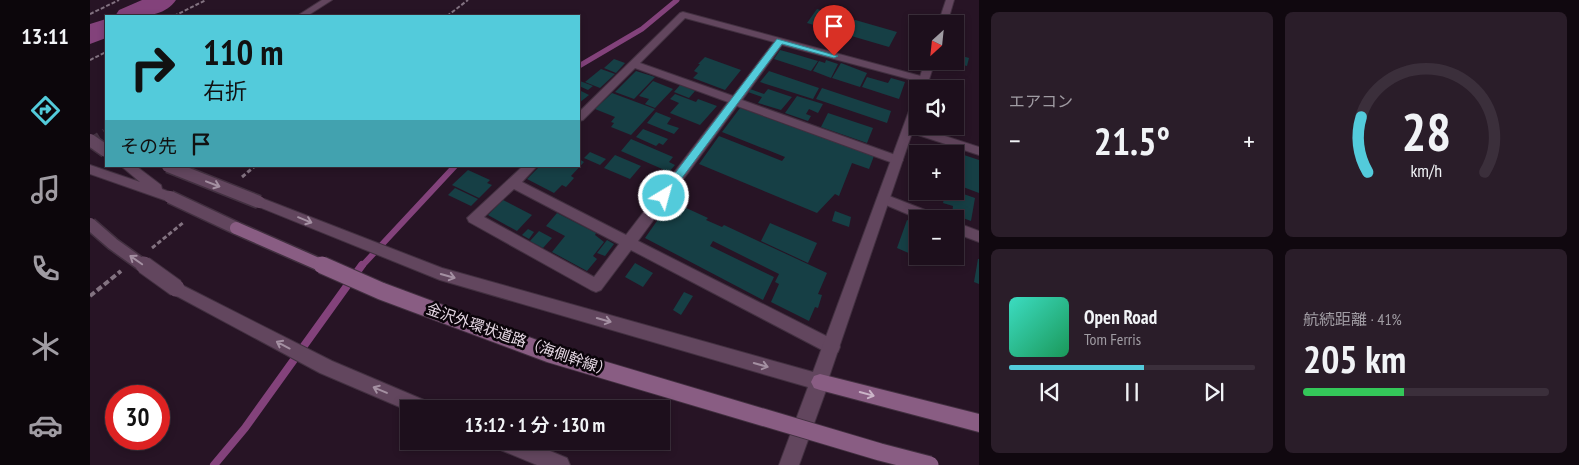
<!DOCTYPE html>
<html lang="ja">
<head>
<meta charset="utf-8">
<style>
	:root { --surface:#1d0f1c; --page:#2a1d29; --text:#f1f3f6; --muted:#a09ca3; --line:#3b2f3b; --accent:#53cbdb }
	body { margin:0; font-family:"PT Sans Narrow","Noto Sans JP",sans-serif; background:var(--page); color:var(--text); height:100vh; display:flex; flex-direction:column; font-size:19px; white-space:nowrap }
	* { box-sizing:border-box; margin:0 }
	p { font-size:16px; color:var(--muted) }
	.icon { flex:none; width:28px; height:28px; fill:none; stroke:currentColor; stroke-width:2; stroke-linecap:round; stroke-linejoin:round }
	.map { position:relative; flex:1; overflow:hidden }
	.sheet { display:flex; flex-direction:column; gap:12px; padding:12px; background:#10080f; width:600px }
	.sheet>* { flex:none }
	.guide { position:absolute; left:15px; top:15px; width:475px; height:152px; border-radius:0px; box-shadow:0 2px 8px #0003,0 0 0 1px var(--line); background:#53cbdb; color:#111; overflow:hidden }
	.needle { width:32px; rotate:207deg }
	.buttons { position:absolute; left:819px; top:15px; display:grid; gap:10px }
	.buttons a { display:grid; place-items:center; width:55px; height:55px; border-radius:0px; background:var(--surface); box-shadow:0 2px 8px #0003,0 0 0 1px var(--line); font-size:25px }
	.speed { position:absolute; left:15px; top:385px; display:flex; gap:10px; font-size:25px; font-weight:700; text-align:center }
	.speed>* { display:grid; place-content:center; width:65px; height:65px; border-radius:50%; background:var(--surface); box-shadow:0 2px 8px #0003,0 0 0 1px var(--line); line-height:1 }
	.speed .limit { border:8px solid #d22; background:#fff; color:#111 }
	.pin { position:absolute; display:grid; place-items:center; width:42px; height:42px; color:#fff; margin:-51px -21px; border-radius:50% 50% 50% 0; rotate:-45deg; box-shadow:0 0 5px #0007 }
	.pin .icon { rotate:45deg }
	.me { position:absolute; width:55px; margin:-28px; rotate:37deg; stroke-linejoin:round; filter:drop-shadow(0 0 4px #0008) }
	.turn { display:flex; align-items:center; gap:18px; height:105px; padding:0 15px; font-size:22px }
	.turn .icon { width:65px; height:65px; stroke-width:2.5 }
	.turn b { display:block; font-size:35px; line-height:42px }
	.then { display:flex; align-items:center; height:48px; padding:0 15px; background:#0003; gap:10px; font-size:19px }
	.big { font-size:38px; font-weight:600; line-height:1.1 }
	.sheet .card { flex:1; display:flex; flex-direction:column; justify-content:center; gap:8px; min-width:0; padding:0 18px; border-radius:8px; background:var(--page) }
	.sheet .dial { align-items:center; gap:0 }
	.dial svg { height:130px; overflow:visible; fill:none; stroke:var(--line); stroke-width:7; stroke-linecap:round; text-anchor:middle }
	.dial text { fill:var(--text); stroke:none }
	.song { display:flex; align-items:center; gap:15px }
	.cover { width:60px; height:60px; border-radius:8px; background:linear-gradient(135deg,hsl(170 70% 55%),hsl(150 70% 35%)) }
	.played { height:5px; border-radius:2px; background:linear-gradient(90deg,var(--accent) 55%,var(--line) 55%) }
	.keys { display:flex; justify-content:space-around; direction:ltr }
	.heat { display:flex; justify-content:space-between; align-items:center; font-size:28px; direction:ltr }
	.charge { height:8px; border-radius:4px; background:linear-gradient(90deg,#34c759 41%,var(--line) 0) }
	.sheet .tiles { flex:1; display:grid; gap:12px; grid-template-columns:repeat(2,1fr) }
	.trip { position:absolute; left:310px; top:400px; width:270px; height:50px; border-radius:0px; background:var(--surface); box-shadow:0 2px 8px #0003,0 0 0 1px var(--line); font-weight:600; line-height:50px; text-align:center }
	main { display:flex; flex:1; min-height:0 }
	.dock { display:flex; flex-direction:column; width:90px; justify-content:space-around; align-items:center; background:#0c060b; color:var(--muted) }
	.dock .icon { width:35px; height:35px }
	.dock .active { color:var(--accent) }
	.dock b { font-size:22px; color:var(--text) }
	.map>svg:first-child { display:block }
	.lines { fill:none; stroke-linecap:round; stroke-linejoin:round }
	.stream-far2 { stroke:#83427b; stroke-width:5 }
	.stream-far1 { stroke:#83427b; stroke-width:6 }
	.stream { stroke:#83427b; stroke-width:8 }
	.river { fill:#83427b; fill-rule:evenodd }
	.building { fill:#163f45 }
	.minor-tunnel { stroke:#443242; stroke-width:12; stroke-dasharray:12 6; stroke-linecap:butt }
	.minor-casing { stroke:#423040; stroke-width:2 }
	.tertiary-casing { stroke:#423040; stroke-width:2 }
	.secondary-casing { stroke:#423040; stroke-width:2 }
	.path-far2 { stroke:#827280; stroke-width:2; stroke-dasharray:4 2; stroke-linecap:butt }
	.path-far1 { stroke:#827280; stroke-width:3; stroke-dasharray:4.5 2.5; stroke-linecap:butt }
	.path { stroke:#827280; stroke-width:4; stroke-dasharray:6 3; stroke-linecap:butt }
	.minor { fill:#62465e; fill-rule:evenodd }
	.tertiary { fill:#62465e; fill-rule:evenodd }
	.secondary { fill:#895d83; fill-rule:evenodd }
	.tertiary-bridge-far1-casing { stroke:#423040; stroke-width:15; stroke-linecap:butt }
	.tertiary-bridge-casing { stroke:#423040; stroke-width:19; stroke-linecap:butt }
	.secondary-bridge-far1-casing { stroke:#423040; stroke-width:15; stroke-linecap:butt }
	.secondary-bridge-casing { stroke:#423040; stroke-width:19; stroke-linecap:butt }
	.tertiary-bridge-far1 { stroke:#62465e; stroke-width:12 }
	.tertiary-bridge { stroke:#62465e; stroke-width:17 }
	.secondary-bridge-far1 { stroke:#895d83; stroke-width:12 }
	.secondary-bridge { stroke:#895d83; stroke-width:17 }
	.oneway { stroke:#a490a2 }
	.oneway2 { stroke:#cbb4c8 }
	.route { fill:#53cbdb; stroke:#36848e }
	.labels { text-anchor:middle; stroke-width:5; stroke-linejoin:round; paint-order:stroke }
	.street-label { font-size:15px; fill:#e7d9e5; stroke:#0b040a }
</style>
</head>
<body>
<main>
<nav class="dock">
<b>13:11</b>
<svg class="icon active" aria-label="directions" viewBox="0 0 24 24"><path d="M12 3l9 9-9 9-9-9zM9 14v-3h6M13 9l2 2-2 2"/></svg>
<svg class="icon" aria-label="music" viewBox="0 0 24 24"><path d="M9 18V5l10-2v13"/><circle cx="6" cy="18" r="3"/><circle cx="16" cy="16" r="3"/></svg>
<svg class="icon" aria-label="phone" viewBox="0 0 24 24"><path d="M5 4h4l2 5-3 2q2 4 5 5l2-3 5 2v4C11 20 4 13 5 4z"/></svg>
<svg class="icon" aria-label="climate" viewBox="0 0 24 24"><path d="M12 3v18M4 7l16 10M4 17L20 7"/></svg>
<svg class="icon" aria-label="car" viewBox="0 0 24 24"><path d="M5 17H2v-5l4-1 3-4h7l3 4 3 1v5h-3M9 17h6M6 11h13"/><circle cx="7" cy="17" r="2"/><circle cx="17" cy="17" r="2"/></svg>
</nav>
<div class="map">
<svg width="889" height="465" viewBox="0 0 889 465">
	<rect width="100%" height="100%" fill="#271425"/>
	<g class="lines">
		<polyline class="stream-far2" points="489,66 552,29 587,0"/>
		<polyline class="stream-far1" points="271,267 365,166"/>
		<polyline class="stream" points="124,465 155,428 272,265"/>
		<g class="river">
			<path d="M52,0h34c-13,19 -41,17 -61,16l4,-6z"/>
			<polygon points="16,19 16,38 0,44 0,24"/>
		</g>
	</g>
	<g class="building">
		<polygon points="727,9 807,32 799,47 717,23"/>
		<polygon points="690,50 701,53 728,61 721,71 684,59"/>
		<polygon points="865,54 879,58 877,66 861,62 865,61"/>
		<polygon points="615,57 651,70 635,90 603,78 608,73 604,71 610,64 608,64"/>
		<polygon points="524,59 535,63 526,73 514,68"/>
		<polygon points="736,60 748,64 741,78 723,71 729,61 735,63"/>
		<polygon points="751,63 777,73 770,87 742,78"/>
		<polygon points="511,69 525,74 510,88 495,82"/>
		<polygon points="546,71 565,77 544,99 525,92"/>
		<polygon points="679,71 729,88 723,99 670,82"/>
		<polygon points="777,77 798,83 801,78 815,82 809,99 772,87"/>
		<polygon points="490,81 503,86 498,90 489,86"/>
		<polygon points="563,81 583,89 565,108 555,104 559,99 549,96"/>
		<polygon points="590,85 605,91 599,98 584,92"/>
		<polygon points="732,88 801,111 797,123 726,99"/>
		<polygon points="660,89 674,94 678,89 702,97 691,110 668,103 672,97 658,92"/>
		<polygon points="489,90 499,95 489,103"/>
		<polygon points="522,93 565,109 541,135 521,127 524,123 521,122 525,117 505,109"/>
		<polygon points="585,94 606,102 608,99 627,106 610,125 580,113 589,103 580,99"/>
		<polygon points="707,96 733,104 728,113 719,109 716,114 721,116 718,121 695,113"/>
		<polygon points="650,108 784,156 779,169 762,163 749,196 745,194 727,213 609,164 629,136 692,161 695,157 632,132"/>
		<polygon points="566,112 581,118 577,124 589,128 584,134 557,123"/>
		<polygon points="738,113 783,128 777,143 731,127"/>
		<polygon points="553,129 578,139 573,145 569,143 566,146 546,137"/>
		<polygon points="541,139 583,157 579,162 585,165 579,172 531,151"/>
		<polygon points="500,152 516,159 510,165 494,158"/>
		<polygon points="525,155 551,166 540,179 514,168"/>
		<polygon points="874,155 889,160 889,193 865,184 865,160 872,162"/>
		<polygon points="489,159 494,162 481,176 484,178 476,187 472,185 464,193 437,179 450,166 489,166"/>
		<polygon points="378,170 400,180 397,183 402,185 389,198 362,185"/>
		<polygon points="365,188 388,199 381,206 358,195"/>
		<polygon points="856,191 865,191 885,198 881,221 862,214 863,206 853,203"/>
		<polygon points="413,200 442,215 427,231 398,215"/>
		<polygon points="581,201 618,218 616,220 632,227 634,225 737,273 728,294 732,295 728,308 725,307 719,321 681,302 689,284 685,282 689,274 623,241 620,246 684,277 673,300 555,238"/>
		<polygon points="745,211 761,217 759,227 742,221"/>
		<polygon points="467,213 506,233 505,235 514,242 503,256 507,259 497,271 462,252 475,236 456,226"/>
		<polygon points="817,220 828,224 828,256 838,256 837,261 807,248"/>
		<polygon points="680,223 727,243 718,263 671,241"/>
		<polygon points="438,229 444,232 439,239 432,235"/>
		<polygon points="449,231 462,238 453,248 440,241"/>
		<polygon points="517,240 524,244 515,256 507,253"/>
		<polygon points="888,259 889,259 889,284 884,282"/>
		<polygon points="545,263 563,273 553,287 535,277"/>
		<polygon points="594,292 603,296 591,315 583,310"/>
	</g>
	<g class="lines">
		<polyline class="minor-tunnel" points="0,144 16,134"/>
		<g class="minor-casing">
			<g id="minor">
				<polygon points="232,0 242,0 217,16 207,16"/>
				<path d="M593,12l245,66 1,2 -5,3 -142,-38 -40,55 159,57 2,3 -2,3h-8l-156,-57 -99,135 200,101 2,5 -2,5 -6,3 -6,-3 -195,-102 -30,40 -5,2 -5,-2 -122,-68 -2,-4 56,-52h14l-15,16 104,53 102,-133 -93,-34 -52,52 -4,1v-9l101,-99zM595,18l89,24 -41,54 -93,-33zM424,189l105,55 -25,33 -110,-60z"/>
				<polygon points="794,194 848,215 850,219 829,219 789,202 788,199 789,196"/>
				<polygon points="865,222 889,231 889,242 865,233"/>
			</g>
		</g>
		<g class="tertiary-casing">
			<g id="tertiary">
				<polygon points="856,0 864,0 857,24 848,24"/>
				<polygon points="835,61 845,61 836,89 828,89 827,91 826,89"/>
				<polygon points="828,97 828,117 824,126 889,147 889,155 822,133 738,380 739,382 709,465 689,465 718,387 350,280 164,205 162,202 164,199 174,199 352,268 723,372 823,100"/>
				<polygon points="0,165 50,182 31,166 46,166 71,185 72,189 85,194 86,197 85,200 80,202 0,174"/>
				<polygon points="86,282 242,361 341,403 344,409 319,409 319,411 230,373 81,293 78,288 81,283"/>
				<polygon points="404,441 436,441 477,458 480,465 447,465 406,448"/>
			</g>
		</g>
		<g class="secondary-casing">
			<polygon id="secondary" points="730,374 889,414 889,432 730,390 724,388 721,382 724,376"/>
		</g>
		<g class="path-far2">
			<polyline points="0,14 29,0"/>
			<polyline points="84,16 116,0"/>
			<polyline points="357,16 378,0"/>
			<polyline points="0,60 16,52"/>
		</g>
		<g class="path-far1">
			<polyline points="152,177 165,166"/>
			<polyline points="62,248 94,222"/>
		</g>
		<polyline class="path" points="0,296 31,271"/>
		<use href="#minor" class="minor"/>
		<use href="#tertiary" class="tertiary"/>
		<use href="#secondary" class="secondary"/>
		<g class="tertiary-bridge-far1-casing">
			<g id="tertiary-bridge-far1">
				<polyline points="0,140 16,151"/>
				<polyline points="78,166 169,202"/>
				<polyline points="80,197 146,228"/>
				<polyline points="0,224 23,244 55,267"/>
			</g>
		</g>
		<g class="tertiary-bridge-casing">
			<polyline id="tertiary-bridge" points="54,265 86,288"/>
		</g>
		<g class="secondary-bridge-far1-casing">
			<polyline id="secondary-bridge-far1" points="146,228 235,267"/>
		</g>
		<g class="secondary-bridge-casing">
			<polyline id="secondary-bridge" points="232,265 291,291 460,354 790,452 840,465"/>
		</g>
		<use href="#tertiary-bridge-far1" class="tertiary-bridge-far1"/>
		<use href="#tertiary-bridge" class="tertiary-bridge"/>
		<use href="#secondary-bridge-far1" class="secondary-bridge-far1"/>
		<use href="#secondary-bridge" class="secondary-bridge"/>
	</g>
	<defs><path id="oneway-shaft" d="M-6 0H5M1.5-3L5.5 0L1.5 3" fill="none" stroke-width="1.6" stroke-linecap="round" stroke-linejoin="round" transform="scale(1.25)"/></defs>
	<g class="oneway">
		<use href="#oneway-shaft" transform="translate(123 184) rotate(21)"/>
		<use href="#oneway-shaft" transform="translate(215 220) rotate(22)"/>
		<use href="#oneway-shaft" transform="translate(46 260) rotate(-145)"/>
		<use href="#oneway-shaft" transform="translate(358 276) rotate(16)"/>
		<use href="#oneway-shaft" transform="translate(514 320) rotate(16)"/>
		<use href="#oneway-shaft" transform="translate(193 345) rotate(-152)"/>
		<use href="#oneway-shaft" transform="translate(671 365) rotate(16)"/>
		<use href="#oneway-shaft" transform="translate(290 390) rotate(-157)"/>
	</g>
	<use class="oneway2" href="#oneway-shaft" transform="translate(777 394) rotate(15)"/>
	<polygon class="route" points="687,39 748,56 744,58 692,44 577,198 570,198 568,196 570,193"/>
	<g class="labels">
		<g class="street-label">
			<text transform="translate(429 340) rotate(19)" y="5">金沢外環状道路（海側幹線）</text>
		</g>
	</g>
</svg>
<div class="buttons">
<a><svg class="needle" viewBox="-14 -14 28 28"><path d="M0-13l5 13h-10z" fill="#e53935"/><path d="M0 13l5-13h-10z" fill="#a09ca3"/></svg></a>
<a><svg class="icon" aria-label="sound" viewBox="0 0 24 24"><path d="M4 9h4l5-4v14l-5-4H4zM17 9q2 3 0 6"/></svg></a>
<a>+</a>
<a>−</a>
</div>
<div class="speed"><div class="limit">30</div></div>
<div class="pin" style="left:744px;top:56px;background:#d93025"><svg class="icon" aria-label="arrive" viewBox="0 0 24 24"><path d="M6 21V4h12l-3 4 3 4H6"/></svg></div>
<svg class="me" style="left:574px;top:196px" viewBox="-20 -20 40 40"><circle r="17" fill="#53cbdb" stroke="#fff" stroke-width="3"/><path d="M0-11L8 9 0 5-8 9z" fill="#fff"/></svg>
<div class="trip">13:12 · 1 分 · 130 m</div>
<div class="guide">
<div class="turn"><svg class="icon" aria-label="right" viewBox="0 0 24 24"><path d="M7 20v-9h11M14 6l5 5-5 5"/></svg><div><b>110 m</b>右折</div></div>
<div class="then">その先<svg class="icon" aria-label="arrive" viewBox="0 0 24 24"><path d="M6 21V4h12l-3 4 3 4H6"/></svg></div>
</div>
</div>
<section class="sheet">
<div class="tiles">
<div class="card"><p>エアコン</p>
<div class="heat"><a>−</a><b class="big">21.5°</b><a>+</a></div>
</div>
<div class="card dial"><svg viewBox="0 0 100 80">
<path d="M14 69A42 42 0 1 1 86 69"/>
<path d="M14 69A42 42 0 0 1 10 35" stroke="#53cbdb"/>
<text x="50" y="56" font-size="32" font-weight="700">28</text>
<text x="50" y="72" font-size="11">km/h</text>
</svg></div>
<div class="card">
<div class="song"><i class="cover"></i><div><b>Open Road</b><p>Tom Ferris</p></div></div>
<div class="played"></div>
<div class="keys"><svg class="icon" aria-label="previous" viewBox="0 0 24 24"><path d="M18 5L8 12l10 7zM5 5v14"/></svg><svg class="icon" aria-label="pause" viewBox="0 0 24 24"><path d="M8 5v14M16 5v14"/></svg><svg class="icon" aria-label="next" viewBox="0 0 24 24"><path d="M6 5l10 7-10 7zM19 5v14"/></svg></div>
</div>
<div class="card"><p>航続距離 · 41%</p><b class="big">205 km</b><div class="charge"></div></div>
</div>
</section>
</main>
</body>
</html>
